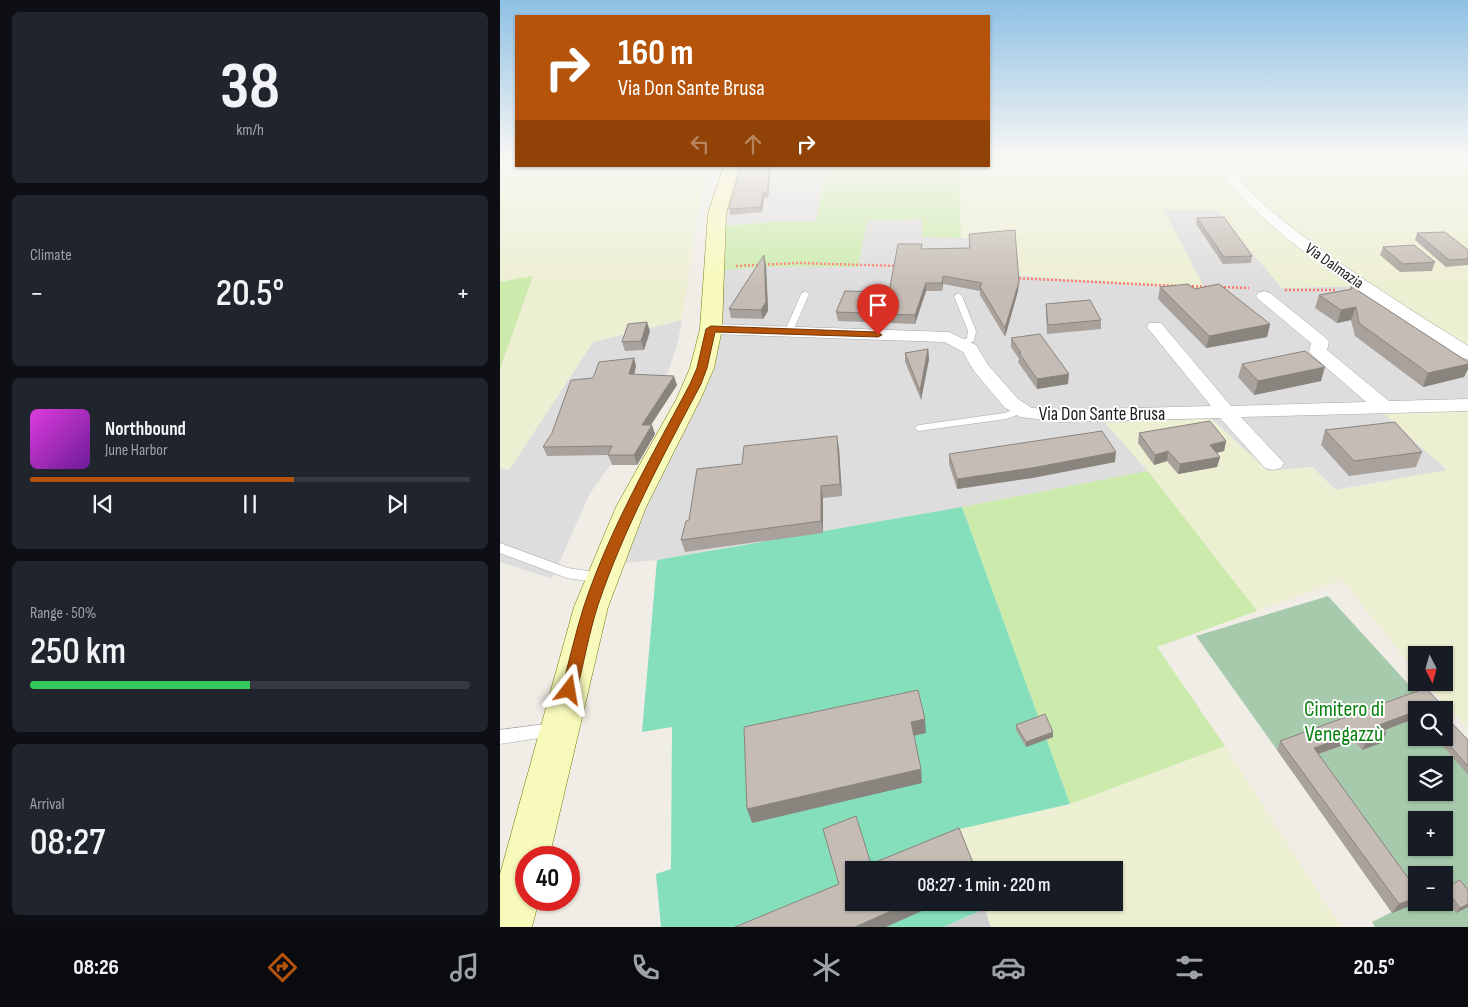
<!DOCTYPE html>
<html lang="en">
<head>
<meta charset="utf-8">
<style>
	:root { --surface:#171b24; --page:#20242c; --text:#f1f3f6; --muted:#9ea1a6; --line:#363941; --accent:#b45309 }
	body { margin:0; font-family:"Sofia Sans Condensed",sans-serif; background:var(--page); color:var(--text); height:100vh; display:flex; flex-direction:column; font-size:19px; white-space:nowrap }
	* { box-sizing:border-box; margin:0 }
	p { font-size:16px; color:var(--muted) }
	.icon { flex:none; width:28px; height:28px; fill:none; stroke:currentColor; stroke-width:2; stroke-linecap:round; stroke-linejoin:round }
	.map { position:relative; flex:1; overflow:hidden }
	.drawer { display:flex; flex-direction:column; gap:12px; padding:12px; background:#0d0f14; width:500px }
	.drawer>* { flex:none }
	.top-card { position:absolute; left:15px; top:15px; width:475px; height:152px; border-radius:0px; box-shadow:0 1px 4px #0004; background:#b45309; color:#fff; overflow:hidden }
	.needle { width:32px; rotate:174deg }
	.fabs { position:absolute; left:908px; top:646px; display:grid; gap:10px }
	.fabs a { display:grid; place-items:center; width:45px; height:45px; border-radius:0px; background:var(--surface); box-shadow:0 1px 4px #0004; font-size:25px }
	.speed { position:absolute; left:15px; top:846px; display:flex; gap:10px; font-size:25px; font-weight:700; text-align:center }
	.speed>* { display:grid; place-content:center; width:65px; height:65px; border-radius:50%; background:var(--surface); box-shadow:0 1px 4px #0004; line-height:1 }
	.speed .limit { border:8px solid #d22; background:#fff; color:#111 }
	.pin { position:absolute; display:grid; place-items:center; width:42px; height:42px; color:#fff; margin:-51px -21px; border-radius:50% 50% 50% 0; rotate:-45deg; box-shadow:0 0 5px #0007 }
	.pin .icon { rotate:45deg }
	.me { position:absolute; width:55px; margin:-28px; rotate:14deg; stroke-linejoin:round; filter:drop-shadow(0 0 4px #0008) }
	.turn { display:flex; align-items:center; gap:18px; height:105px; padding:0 20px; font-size:22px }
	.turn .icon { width:65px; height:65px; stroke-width:2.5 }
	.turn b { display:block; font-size:35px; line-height:42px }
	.lanes { display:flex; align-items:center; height:48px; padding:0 20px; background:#0003; justify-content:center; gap:25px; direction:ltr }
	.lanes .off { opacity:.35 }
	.big { font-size:38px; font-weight:600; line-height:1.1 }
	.drawer .card { flex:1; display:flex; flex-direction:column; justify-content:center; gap:8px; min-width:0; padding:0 18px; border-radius:8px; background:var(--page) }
	.drawer .dial { align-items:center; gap:0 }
	.dial b { font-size:65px; line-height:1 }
	.song { display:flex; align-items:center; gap:15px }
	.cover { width:60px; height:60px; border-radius:8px; background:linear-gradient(135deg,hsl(300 70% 55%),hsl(280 70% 35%)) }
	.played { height:5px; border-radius:2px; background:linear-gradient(90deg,var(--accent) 60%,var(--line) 60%) }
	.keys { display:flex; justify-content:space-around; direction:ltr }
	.heat { display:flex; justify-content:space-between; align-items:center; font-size:28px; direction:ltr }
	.charge { height:8px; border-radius:4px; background:linear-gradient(90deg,#34c759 50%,var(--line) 0) }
	.trip { position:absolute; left:345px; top:861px; width:278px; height:50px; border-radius:0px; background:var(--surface); box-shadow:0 1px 4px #0004; font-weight:600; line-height:50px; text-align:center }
	.menu { display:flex; height:80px; justify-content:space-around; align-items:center; background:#090b0e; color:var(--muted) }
	.menu .icon { width:35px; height:35px }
	.menu .selected { color:var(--accent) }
	.menu b { font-size:22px; color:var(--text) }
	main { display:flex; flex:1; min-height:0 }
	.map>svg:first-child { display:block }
	.residential { fill:#dedddd }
	.religious { fill:#cecece }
	.farmland { fill:#edefd2 }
	.grass { fill:#cceaac }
	.cemetery { fill:#a7caac; fill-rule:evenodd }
	.pitch { fill:#84dfba }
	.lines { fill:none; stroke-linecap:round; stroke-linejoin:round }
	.lane-casing { stroke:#a7a7a7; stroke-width:1 }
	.street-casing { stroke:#a7a7a7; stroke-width:1 }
	.secondary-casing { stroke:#6f7904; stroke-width:1 }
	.path { stroke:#fa796d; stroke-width:2.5; stroke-dasharray:2 2; stroke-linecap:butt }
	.lane { fill:#fff; fill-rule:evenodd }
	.street { fill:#fff; fill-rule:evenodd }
	.secondary { fill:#f8fabb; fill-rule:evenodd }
	.wall { fill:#a9a29c }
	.shaded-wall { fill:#8a847f }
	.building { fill:#c5bcb5; stroke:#8a847f }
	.route { fill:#b45309; stroke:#753606 }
	.labels { text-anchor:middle; stroke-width:4; stroke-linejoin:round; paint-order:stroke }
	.far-street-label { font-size:16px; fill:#202020; stroke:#fff }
	.street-label { font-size:19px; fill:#202020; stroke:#fff }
	.near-park-label { font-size:22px; fill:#0b8112; stroke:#fff }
</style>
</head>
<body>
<main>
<section class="drawer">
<div class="card dial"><b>38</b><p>km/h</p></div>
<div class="card"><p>Climate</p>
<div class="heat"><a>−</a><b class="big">20.5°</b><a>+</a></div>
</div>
<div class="card">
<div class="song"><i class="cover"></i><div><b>Northbound</b><p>June Harbor</p></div></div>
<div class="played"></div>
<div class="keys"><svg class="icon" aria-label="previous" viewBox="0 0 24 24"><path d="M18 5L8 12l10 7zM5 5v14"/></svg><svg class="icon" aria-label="pause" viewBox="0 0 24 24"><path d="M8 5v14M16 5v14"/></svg><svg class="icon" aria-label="next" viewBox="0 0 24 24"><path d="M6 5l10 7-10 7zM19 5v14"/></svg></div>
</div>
<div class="card"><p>Range · 50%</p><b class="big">250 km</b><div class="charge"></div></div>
<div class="card"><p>Arrival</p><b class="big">08:27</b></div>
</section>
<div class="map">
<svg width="968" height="927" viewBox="0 0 968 927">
	<rect width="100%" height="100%" fill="#f0ede6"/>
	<g class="residential">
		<polygon points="236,166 327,166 316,222 271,222 224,226"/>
		<polygon points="663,210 717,210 782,288 864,286 968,359 968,409 948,470 835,490 812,467 768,471 711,419 606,423 648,471 462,507 157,560 125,563 140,503 170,443 222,270 267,267 367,221 422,219 422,237 507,239 705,288"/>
		<polygon points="182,320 177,346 168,371 127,441 89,495 52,579 0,562 0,468 9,470 93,342"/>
	</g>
	<polygon class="religious" points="485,909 491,927 444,927"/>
	<g class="farmland">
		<polygon points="0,156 16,156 16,166 209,166 202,184 182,320 93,342 9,470 0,468 0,369 33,277 0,282"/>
		<polygon points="489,156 968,156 968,359 864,286 782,288 717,210 664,210 705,289 511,275 506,239 461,238 459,166 489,166"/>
		<polygon points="968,409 968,729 926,683 944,682 944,655 916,655 916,672 842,580 757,611 648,471 605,423 711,419 768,471 812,467 836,490 947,470 882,412"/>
		<polygon points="725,746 841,927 491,927 485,909 494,904 493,903 614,902 614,870 472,870 446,832 570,804"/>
	</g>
	<g class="grass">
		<polygon points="327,166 459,166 461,238 422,237 422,219 367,221 358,267 267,267 222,270 224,226 271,222 316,222"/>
		<polygon points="33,276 0,369 0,282"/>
		<polygon points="648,471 757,611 657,647 725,746 570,804 462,507"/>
	</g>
	<path class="cemetery" d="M828,596l104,114h-16v28h28l24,11v178h-93l-3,-5 20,-10 -196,-276zM916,765h28v27h-28zM916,820h28v28h-28zM916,875h28v27h-28z"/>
	<polygon class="pitch" points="462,507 570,804 447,832 472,870 354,870 354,902 493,902 495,904 444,927 161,927 156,874 171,869 172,727 142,732 157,560"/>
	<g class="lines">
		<g class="lane-casing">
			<g id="lane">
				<polygon points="305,291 309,294 293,331 292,333 286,333 285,331 301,294"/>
				<polygon points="458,293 462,296 476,331 474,341 462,346 457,343 467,338 468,331 454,296"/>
				<polygon points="522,407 527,410 526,412 506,419 419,431 414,428 419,425 504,413"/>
				<polygon points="0,543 68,568 101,573 106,575 108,578 106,581 101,583 67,578 0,553"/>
				<polygon points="53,723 59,725 61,730 59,735 0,744 0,730"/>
			</g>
		</g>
		<g class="street-casing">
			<g id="street">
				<path d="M716,156h10c14,32 46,56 73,77 54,41 112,77 169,113v13l-6,-1c-58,-38 -228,-139 -246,-202z"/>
				<polygon points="764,291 770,293 826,338 829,342 827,350 889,401 968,399 968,411 741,417 784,463 781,468 773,470 765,468 720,418 560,422 520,417 504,407 474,371 463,352 445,342 211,334 205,333 203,329 205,325 211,324 449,332 476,345 488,365 518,399 532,408 560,410 711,406 647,327 649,323 661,323 731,406 866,402 812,355 809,351 811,343 758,299 756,296 758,293"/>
			</g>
		</g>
		<g class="secondary-casing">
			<polygon id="secondary" points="224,166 239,166 226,214 222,329 214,368 201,398 146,507 108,607 49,858 26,858 26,900 39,900 32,927 0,927 0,874 74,607 116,507 177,398 190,368 200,329 208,214"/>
		</g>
		<g class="path">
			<polyline points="236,266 298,263 397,266"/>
			<polyline points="515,278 676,286"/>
			<polyline points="688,286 709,287"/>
			<polyline points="720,287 749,288"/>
			<polyline points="785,290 836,290"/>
		</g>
		<use href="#lane" class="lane"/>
		<use href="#street" class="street"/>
		<use href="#secondary" class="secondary"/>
	</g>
	<g class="wall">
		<polygon points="241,166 271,166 268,198 264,198 262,212 230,215 229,209"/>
		<polygon points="697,218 752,256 751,263 723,264 696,224"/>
		<polygon points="917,233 968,250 968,265 946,267 915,240"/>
		<polygon points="469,234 518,291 505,337 480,295 480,291 443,284 442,291 426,291 415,324 338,321 336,312 389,292 422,249 469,248"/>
		<polygon points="883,247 935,262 932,271 900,272 880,255"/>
		<polygon points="266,264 268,311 263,319 231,318 229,309"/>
		<polygon points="851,286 968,362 968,369 964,377 923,387 855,336 851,320 837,323 815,308 819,295 850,290"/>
		<polygon points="660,287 695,289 770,324 767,337 706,348 658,299"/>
		<polygon points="546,304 601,320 601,329 547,334 546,313"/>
		<polygon points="150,331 144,350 125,351 122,342"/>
		<polygon points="511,338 568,384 537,389 518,362 519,359 511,347"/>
		<polygon points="428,349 429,359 421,400 405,362 405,353"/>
		<polygon points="134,358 136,366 134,375 177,385 151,425 155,434 137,465 112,465 108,455 47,456 43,447 93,378"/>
		<polygon points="742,364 821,381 754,395 738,377"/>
		<polygon points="825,430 922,452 916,467 849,476 821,445"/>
		<polygon points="639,433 726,441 724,451 716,453 720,457 717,467 678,474 667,461 654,465 638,443"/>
		<polygon points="339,448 342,496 323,498 323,533 185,552 181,540 189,520 242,464"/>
		<polygon points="449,454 615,462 532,478 457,489 449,464"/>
		<polygon points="916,710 916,718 883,731 886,733 881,743 862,750 855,741 818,754 916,889 916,902 915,904 892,913 777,750 780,741"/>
		<polygon points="516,725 553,737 526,747 516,730"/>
		<polygon points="936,738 944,738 968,740 968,775"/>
		<polygon points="945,888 968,907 956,913 944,896 944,889"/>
	</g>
	<g class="shaded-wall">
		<polygon points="270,166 271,166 268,198 267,193"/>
		<polygon points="263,193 264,198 262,212 261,207"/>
		<polygon points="264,255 266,264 268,311 263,319 261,310"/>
		<polygon points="443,276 443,284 442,291 442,283"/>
		<polygon points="519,282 518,291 505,337 505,328"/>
		<polygon points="426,283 426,291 415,324 415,315"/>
		<polygon points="856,307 851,320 837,323 841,310"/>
		<polygon points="147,322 150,331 144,350 141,341"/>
		<polygon points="770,324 767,337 706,348 709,336"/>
		<polygon points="428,349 429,359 421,400 420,391"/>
		<polygon points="134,358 136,366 132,383 129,374"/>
		<polygon points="968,364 968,369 964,377 923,387 928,373"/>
		<polygon points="825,367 821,381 754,395 758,381"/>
		<polygon points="569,374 568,384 537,389 537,379"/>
		<polygon points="174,376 177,385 145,434 142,425"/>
		<polygon points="152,425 155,434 137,465 134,455"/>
		<polygon points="337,436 339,448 342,496 340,484"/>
		<polygon points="726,441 724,451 708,455 710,445"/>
		<polygon points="668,451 667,461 654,465 655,455"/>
		<polygon points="616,452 615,462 532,478 457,489 457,479"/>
		<polygon points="720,457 717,467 678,474 680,464"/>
		<polygon points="321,486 323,498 323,533 321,521"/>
		<polygon points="939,702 935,710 919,710"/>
		<polygon points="916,711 916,718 874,734 879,725"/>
		<polygon points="425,719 426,733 412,736 411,722"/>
		<polygon points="860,731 855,741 809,757 814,748"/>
		<polygon points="553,732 553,737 526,747 526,742"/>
		<polygon points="886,733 881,743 862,750 867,740"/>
		<polygon points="421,769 422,783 252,823 247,809"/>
		<polygon points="916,898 916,902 915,904 892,913 899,904"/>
		<polygon points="411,902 442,902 386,927 355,927"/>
		<polygon points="968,904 968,907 956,913 960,908"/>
	</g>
	<g class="building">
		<polygon points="241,166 270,166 267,193 263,193 261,207 229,209"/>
		<polygon points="724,217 752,256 724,257 697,218"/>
		<polygon points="515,230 519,282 505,328 480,287 482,283 443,276 442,283 426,283 415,315 336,312 345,291 389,292 398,244 422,244 421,249 470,248 469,234"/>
		<polygon points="945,232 968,250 968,259 949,260 917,233"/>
		<polygon points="914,245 935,262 903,264 883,247"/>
		<polygon points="264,255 266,302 261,310 229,309"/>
		<polygon points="688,284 695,289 719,284 770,324 709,336 660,287"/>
		<polygon points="851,286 968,362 968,364 928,373 859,323 856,307 841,310 819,295 852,289"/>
		<polygon points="590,300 601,320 548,325 546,304"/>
		<polygon points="147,322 141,341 122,342 128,324"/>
		<polygon points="540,334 569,374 537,379 519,353 521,353 511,338"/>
		<polygon points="428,349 420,391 405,353"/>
		<polygon points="805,351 825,367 758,381 742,364"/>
		<polygon points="134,358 129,374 174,376 142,425 152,425 134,455 108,455 112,446 43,447 52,433 71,380 93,378 99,362"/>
		<polygon points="710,421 726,441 710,445 720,457 680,464 668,451 655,455 639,433"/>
		<polygon points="895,422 922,452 854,461 825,430"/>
		<polygon points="602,431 616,452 532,468 457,479 449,454"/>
		<polygon points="337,436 340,484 321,486 321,521 181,540 186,521 189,520 197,469 242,464 244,446"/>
		<polygon points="926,688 939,702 919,710 916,710 916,711 879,725 886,733 867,740 860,731 814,748 916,889 916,898 899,904 780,741"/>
		<polygon points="418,690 425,719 411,722 421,769 247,809 244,727"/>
		<polygon points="545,714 553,732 526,742 516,725"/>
		<polygon points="944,715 968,740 968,766 943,738"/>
		<polygon points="356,816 371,864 459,828 476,870 354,870 354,902 411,902 355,927 235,927 339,884 323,829"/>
		<polygon points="960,880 968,890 968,904 960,908 945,888"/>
	</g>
	<linearGradient id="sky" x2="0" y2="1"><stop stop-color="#8ec0e4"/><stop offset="0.55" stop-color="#f8f7f4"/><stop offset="1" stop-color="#f8f7f4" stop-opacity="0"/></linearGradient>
	<rect width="968" height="286" fill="url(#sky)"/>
	<path class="route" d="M211,326l167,6 4,3 -4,2 -163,-5 -8,36 -6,16c-38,72 -77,144 -103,221 -9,28 -14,57 -21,85l-2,5 -6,2 -5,-2 -3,-5c8,-27 14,-56 23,-84 26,-78 68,-150 106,-222l7,-16 9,-39z"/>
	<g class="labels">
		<g class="far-street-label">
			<text transform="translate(835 265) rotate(35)" y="6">Via Dalmazia</text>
		</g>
		<g class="street-label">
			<text x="602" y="420">Via Don Sante Brusa</text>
		</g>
		<g class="near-park-label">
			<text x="844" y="716">Cimitero di<tspan x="844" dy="25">Venegazzù</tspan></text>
		</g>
	</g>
</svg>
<div class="fabs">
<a><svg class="needle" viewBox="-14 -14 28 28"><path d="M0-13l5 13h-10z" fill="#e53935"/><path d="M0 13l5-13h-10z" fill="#9ea1a6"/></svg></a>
<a><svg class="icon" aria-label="search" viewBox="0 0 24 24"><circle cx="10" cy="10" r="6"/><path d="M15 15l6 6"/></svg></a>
<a><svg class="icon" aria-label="layers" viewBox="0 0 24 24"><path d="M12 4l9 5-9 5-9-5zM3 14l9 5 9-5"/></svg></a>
<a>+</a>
<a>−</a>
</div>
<div class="speed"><div class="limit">40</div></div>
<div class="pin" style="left:378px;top:335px;background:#d93025"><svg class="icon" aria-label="arrive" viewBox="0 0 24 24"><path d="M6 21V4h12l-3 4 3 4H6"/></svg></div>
<svg class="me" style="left:69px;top:690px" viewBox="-20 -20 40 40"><path d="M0-17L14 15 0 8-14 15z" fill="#b45309" stroke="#fff" stroke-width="4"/></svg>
<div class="trip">08:27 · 1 min · 220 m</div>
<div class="top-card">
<div class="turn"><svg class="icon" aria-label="right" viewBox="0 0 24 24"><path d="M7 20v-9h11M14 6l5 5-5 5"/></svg><div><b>160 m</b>Via Don Sante Brusa</div></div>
<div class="lanes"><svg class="icon off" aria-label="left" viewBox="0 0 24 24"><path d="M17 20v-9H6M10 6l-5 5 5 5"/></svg><svg class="icon off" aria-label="ahead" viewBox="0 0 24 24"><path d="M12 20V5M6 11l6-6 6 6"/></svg><svg class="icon" aria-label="right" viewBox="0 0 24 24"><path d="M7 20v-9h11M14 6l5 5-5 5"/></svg></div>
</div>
</div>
</main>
<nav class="menu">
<b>08:26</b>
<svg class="icon selected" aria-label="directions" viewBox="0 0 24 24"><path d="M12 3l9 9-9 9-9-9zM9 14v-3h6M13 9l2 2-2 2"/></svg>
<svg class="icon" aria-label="music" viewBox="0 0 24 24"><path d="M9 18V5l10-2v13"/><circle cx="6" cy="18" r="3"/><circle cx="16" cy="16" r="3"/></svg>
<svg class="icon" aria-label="phone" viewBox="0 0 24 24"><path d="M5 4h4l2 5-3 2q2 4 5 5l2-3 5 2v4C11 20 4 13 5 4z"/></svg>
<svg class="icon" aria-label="climate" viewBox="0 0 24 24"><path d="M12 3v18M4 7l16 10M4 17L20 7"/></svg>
<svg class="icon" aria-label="car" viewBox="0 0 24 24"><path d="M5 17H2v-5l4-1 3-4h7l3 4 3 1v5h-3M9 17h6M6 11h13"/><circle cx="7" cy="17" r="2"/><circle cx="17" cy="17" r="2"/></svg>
<svg class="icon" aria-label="filters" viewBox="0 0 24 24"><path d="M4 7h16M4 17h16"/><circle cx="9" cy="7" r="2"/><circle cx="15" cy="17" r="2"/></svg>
<b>20.5°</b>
</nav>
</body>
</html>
